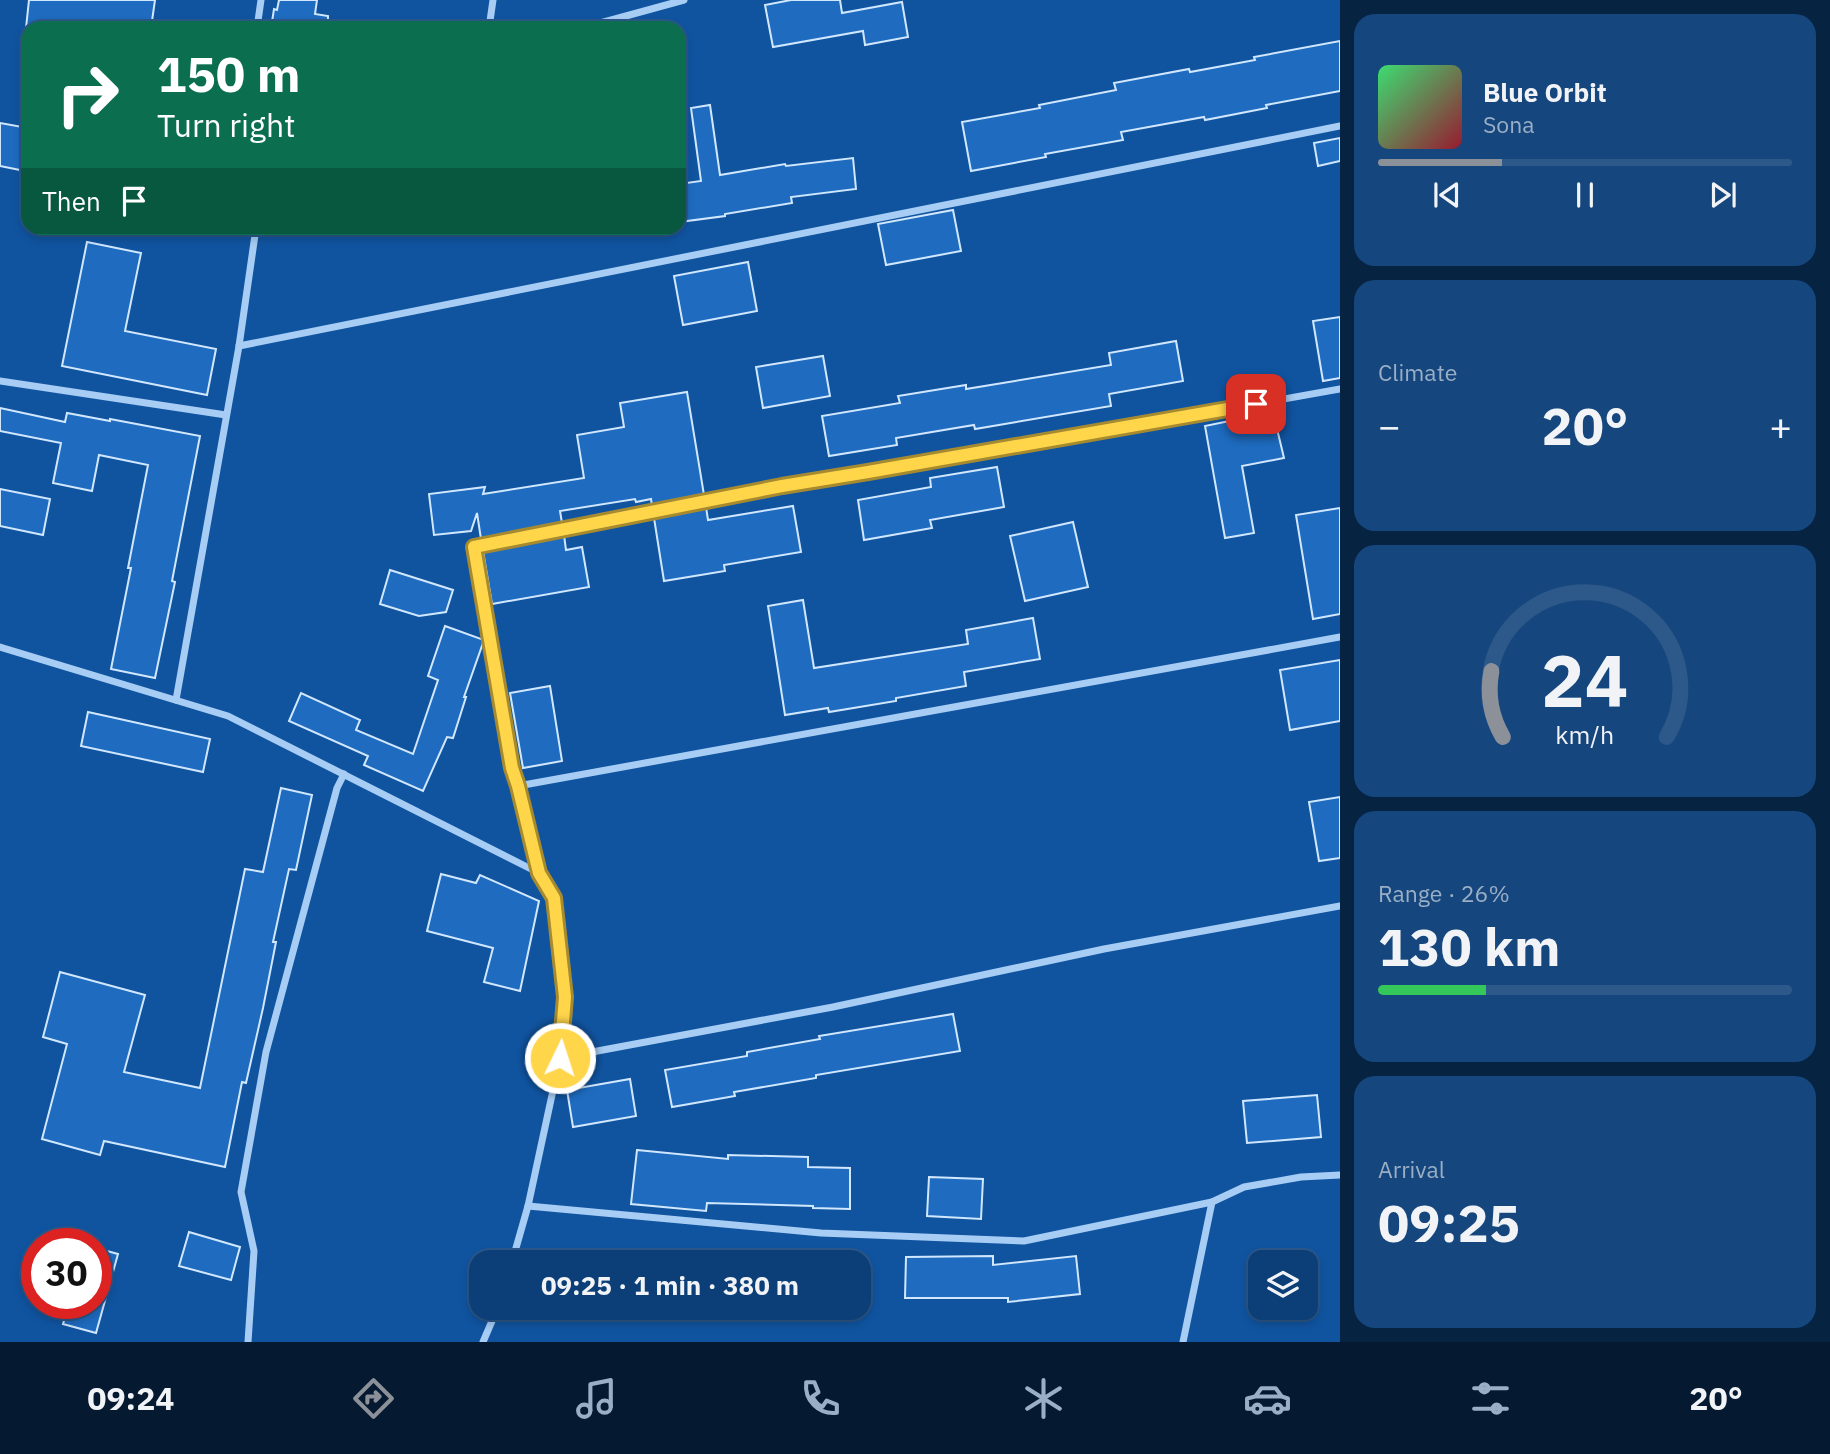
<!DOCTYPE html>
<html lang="en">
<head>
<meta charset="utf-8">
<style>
	:root { --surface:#0c3f78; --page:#15467d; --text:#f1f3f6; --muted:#9aafc6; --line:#2c588a; --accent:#8c9099 }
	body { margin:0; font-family:"IBM Plex Sans",sans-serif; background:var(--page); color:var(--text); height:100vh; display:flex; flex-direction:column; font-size:26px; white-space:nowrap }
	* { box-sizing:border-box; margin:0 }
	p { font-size:23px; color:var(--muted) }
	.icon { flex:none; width:38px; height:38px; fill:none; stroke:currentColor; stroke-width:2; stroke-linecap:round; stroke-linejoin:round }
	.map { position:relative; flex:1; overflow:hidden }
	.details { display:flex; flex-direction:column; gap:14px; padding:14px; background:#072342; width:490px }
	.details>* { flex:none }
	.guide { position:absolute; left:21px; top:21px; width:665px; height:214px; border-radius:21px; box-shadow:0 4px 10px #0003,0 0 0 2px var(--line); background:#0b6e4f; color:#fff; overflow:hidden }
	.buttons { position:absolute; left:1248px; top:1250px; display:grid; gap:14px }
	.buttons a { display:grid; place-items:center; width:70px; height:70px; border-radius:14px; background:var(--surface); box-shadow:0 4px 10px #0003,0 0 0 2px var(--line); font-size:35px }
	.speed { position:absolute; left:21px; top:1228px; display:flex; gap:14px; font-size:35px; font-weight:700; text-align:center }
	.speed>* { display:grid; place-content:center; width:91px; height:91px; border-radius:50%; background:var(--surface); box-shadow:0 4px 10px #0003,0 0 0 2px var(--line); line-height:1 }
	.speed .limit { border:10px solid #d22; background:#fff; color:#111 }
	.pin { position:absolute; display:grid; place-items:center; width:60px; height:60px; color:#fff; margin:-30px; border-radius:14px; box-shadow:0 4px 10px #0006 }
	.me { position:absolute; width:77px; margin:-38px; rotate:4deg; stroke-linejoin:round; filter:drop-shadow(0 0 5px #0008) }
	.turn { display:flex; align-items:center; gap:24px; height:147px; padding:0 21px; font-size:32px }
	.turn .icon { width:91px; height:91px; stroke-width:2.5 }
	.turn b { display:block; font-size:49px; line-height:60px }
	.then { display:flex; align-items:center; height:66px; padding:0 21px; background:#0003; gap:14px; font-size:26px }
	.big { font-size:52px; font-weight:700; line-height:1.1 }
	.details .card { flex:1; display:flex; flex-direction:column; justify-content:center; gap:10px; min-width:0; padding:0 24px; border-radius:21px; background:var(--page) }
	.details .dial { align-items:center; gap:0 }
	.dial svg { height:182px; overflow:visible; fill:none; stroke:var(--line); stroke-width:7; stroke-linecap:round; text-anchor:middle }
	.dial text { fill:var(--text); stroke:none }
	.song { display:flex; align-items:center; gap:21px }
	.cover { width:84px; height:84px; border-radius:10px; background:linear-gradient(135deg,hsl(140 70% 55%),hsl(350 70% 35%)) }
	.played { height:7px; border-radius:4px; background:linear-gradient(90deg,var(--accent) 30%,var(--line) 30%) }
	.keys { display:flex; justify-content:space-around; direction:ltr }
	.heat { display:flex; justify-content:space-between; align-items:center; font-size:38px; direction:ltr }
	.charge { height:10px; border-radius:5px; background:linear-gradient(90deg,#34c759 26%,var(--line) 0) }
	.trip { position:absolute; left:469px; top:1250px; width:402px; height:70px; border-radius:21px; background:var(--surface); box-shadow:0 4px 10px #0003,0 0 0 2px var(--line); font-weight:700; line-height:70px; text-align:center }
	.menu { display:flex; height:112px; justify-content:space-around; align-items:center; background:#051930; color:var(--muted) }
	.menu .icon { width:49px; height:49px }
	.menu .on { color:var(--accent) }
	.menu b { font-size:32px; color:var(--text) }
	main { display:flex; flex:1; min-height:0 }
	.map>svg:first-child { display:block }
	.building { fill:#1e6bbf; stroke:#d0e7fe; stroke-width:2 }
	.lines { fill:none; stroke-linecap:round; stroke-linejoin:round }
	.minor { stroke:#a7cdf5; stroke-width:7 }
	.route-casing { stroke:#a68a30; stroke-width:18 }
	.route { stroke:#ffd54a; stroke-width:12 }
</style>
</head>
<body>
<main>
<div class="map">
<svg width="1340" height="1342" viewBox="0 0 1340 1342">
	<rect width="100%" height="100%" fill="#1054a0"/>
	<g class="building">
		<polygon points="29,0 155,0 151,28 26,28"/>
		<polygon points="279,0 317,0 315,14 328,16 328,28 271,28 274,9 277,10"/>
		<polygon points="791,0 840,0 842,13 902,2 908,37 865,45 863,31 773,47 765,5"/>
		<polygon points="1340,41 1340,91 1266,105 1267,108 1205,120 1204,117 1121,132 1123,140 1045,154 1046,157 971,171 962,122 1040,108 1039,105 1116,90 1114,83 1189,69 1190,72 1255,60 1254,57"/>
		<polygon points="710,105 720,175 785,164 786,166 853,158 856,189 791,197 792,203 725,214 725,216 679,222 679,184 701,181 691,108"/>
		<polygon points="0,123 28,128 28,153 25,171 0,166"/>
		<polygon points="1340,138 1340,161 1318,166 1314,143"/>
		<polygon points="953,210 961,251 886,265 878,224"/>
		<polygon points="87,242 141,253 125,331 216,349 207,395 62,366"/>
		<polygon points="748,262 757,311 683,325 674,276"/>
		<polygon points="1340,317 1340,378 1323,381 1313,321"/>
		<polygon points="1176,341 1183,381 1109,394 1111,406 975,429 974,425 896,438 897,445 829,456 822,416 900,403 898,396 966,385 966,389 1111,365 1109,353"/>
		<polygon points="823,356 830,396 763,408 756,367"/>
		<polygon points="687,392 704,495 652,506 651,499 636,502 635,499 560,511 562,523 481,539 477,513 471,531 434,535 429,494 485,487 483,494 584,478 577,435 624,427 620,403"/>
		<polygon points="0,408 65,422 67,413 110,421 110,419 200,436 172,581 175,582 155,678 111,669 131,568 128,568 148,465 99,455 92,491 53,483 61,443 0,431"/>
		<polygon points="1273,412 1284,458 1242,466 1254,533 1225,538 1205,426"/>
		<polygon points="997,467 1004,507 930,520 932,528 864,540 858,500 931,487 930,478"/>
		<polygon points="0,489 50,499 43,535 0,526"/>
		<polygon points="793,506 801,552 724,565 725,571 664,581 654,518 706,507 708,520"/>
		<polygon points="1340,508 1340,614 1313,619 1296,515"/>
		<polygon points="1073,522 1088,587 1025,601 1010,536"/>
		<polygon points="564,535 566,550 582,547 589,587 492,604 483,551"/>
		<polygon points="390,570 453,590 446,612 419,616 380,604"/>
		<polygon points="803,600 814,668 968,644 966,630 1033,618 1040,659 964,672 966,686 896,698 896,701 829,712 828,708 785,715 768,606"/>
		<polygon points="445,626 484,640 464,697 466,697 453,738 447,737 423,791 364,765 368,756 289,721 301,693 360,720 356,730 413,754 438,680 428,676"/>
		<polygon points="1340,660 1340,721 1290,730 1280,670"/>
		<polygon points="550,686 562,761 523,768 510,693"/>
		<polygon points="88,712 210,739 203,772 81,746"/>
		<polygon points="281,788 312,795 296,870 289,869 273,942 276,942 263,1008 246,1083 242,1082 225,1167 104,1141 100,1155 42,1139 67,1044 43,1037 60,972 145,995 124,1072 200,1088 245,869 263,872"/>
		<polygon points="1340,797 1340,858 1319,861 1309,802"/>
		<polygon points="441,874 476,883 480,875 539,901 520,991 484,982 493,948 427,931"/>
		<polygon points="953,1014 960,1051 816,1075 816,1078 734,1092 735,1096 672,1107 665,1070 747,1056 747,1052 820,1039 819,1036"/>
		<polygon points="630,1079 636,1116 573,1127 567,1090"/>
		<polygon points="1317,1095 1321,1137 1247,1143 1243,1101"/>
		<polygon points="637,1150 728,1159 728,1155 808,1157 808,1167 850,1168 850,1209 813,1208 813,1206 707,1203 706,1211 631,1204"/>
		<polygon points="929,1177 983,1179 981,1219 927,1216"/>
		<polygon points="189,1232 240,1247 231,1280 179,1266"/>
		<polygon points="96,1248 118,1254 96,1333 63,1324 69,1304 96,1304"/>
		<polygon points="993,1256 993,1265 1076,1256 1080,1294 1008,1302 1008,1298 905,1298 906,1257"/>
	</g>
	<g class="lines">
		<g class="minor">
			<polyline points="257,28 261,0"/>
			<polyline points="489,28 493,0"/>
			<polyline points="582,28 684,0"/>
			<polyline points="239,346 1340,126"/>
			<polyline points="0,381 226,415"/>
			<polyline points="0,647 228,716 539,873 554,898 565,997 560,1058 528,1206 512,1262"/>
			<polyline points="176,700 239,346 256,228"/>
			<polyline points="518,786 1340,637"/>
			<polyline points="539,873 518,786 512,768 474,547 782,486 868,473 1340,389"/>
			<polyline points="560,1058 833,1007 1104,949 1340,906"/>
			<polyline points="528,1206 821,1233 1024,1241 1212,1202 1244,1187 1301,1177 1340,1175"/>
			<polyline points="248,1342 254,1251 241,1192 266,1052 337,788 344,774"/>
			<polyline points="483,1342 498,1307"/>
			<polyline points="1183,1342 1212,1202"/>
		</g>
	</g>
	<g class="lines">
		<g class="route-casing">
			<polyline id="route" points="560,1058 565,997 554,898 539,873 518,786 512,768 474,547 782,486 868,472 1256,404"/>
		</g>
		<use href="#route" class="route"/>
	</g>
</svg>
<div class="buttons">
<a><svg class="icon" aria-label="layers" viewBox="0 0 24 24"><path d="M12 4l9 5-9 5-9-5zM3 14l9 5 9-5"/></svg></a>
</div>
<div class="speed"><div class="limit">30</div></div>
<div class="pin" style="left:1256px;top:404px;background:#d93025"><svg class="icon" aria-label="arrive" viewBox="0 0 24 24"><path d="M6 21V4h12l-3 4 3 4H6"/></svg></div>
<svg class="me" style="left:560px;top:1058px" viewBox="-20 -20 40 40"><circle r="17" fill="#ffd54a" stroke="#fff" stroke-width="3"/><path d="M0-11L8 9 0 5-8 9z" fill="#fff"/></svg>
<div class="trip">09:25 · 1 min · 380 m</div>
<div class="guide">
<div class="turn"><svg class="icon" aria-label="right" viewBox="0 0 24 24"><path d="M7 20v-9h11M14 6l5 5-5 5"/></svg><div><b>150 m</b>Turn right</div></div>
<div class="then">Then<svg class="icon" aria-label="arrive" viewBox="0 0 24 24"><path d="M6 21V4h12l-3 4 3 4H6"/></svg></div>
</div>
</div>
<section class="details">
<div class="card">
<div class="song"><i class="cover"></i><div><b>Blue Orbit</b><p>Sona</p></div></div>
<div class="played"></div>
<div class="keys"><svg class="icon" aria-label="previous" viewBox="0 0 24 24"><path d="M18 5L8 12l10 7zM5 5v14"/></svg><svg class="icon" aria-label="pause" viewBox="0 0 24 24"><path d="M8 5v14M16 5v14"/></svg><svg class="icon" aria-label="next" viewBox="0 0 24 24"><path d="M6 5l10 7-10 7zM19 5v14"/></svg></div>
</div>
<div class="card"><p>Climate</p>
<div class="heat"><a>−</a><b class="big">20°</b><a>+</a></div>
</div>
<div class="card dial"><svg viewBox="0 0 100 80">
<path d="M14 69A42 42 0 1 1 86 69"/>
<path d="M14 69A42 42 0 0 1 9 40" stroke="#8c9099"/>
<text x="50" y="56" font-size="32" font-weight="700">24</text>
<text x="50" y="72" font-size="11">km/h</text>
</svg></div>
<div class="card"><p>Range · 26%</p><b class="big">130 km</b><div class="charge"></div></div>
<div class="card"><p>Arrival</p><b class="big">09:25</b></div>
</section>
</main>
<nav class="menu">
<b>09:24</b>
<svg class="icon on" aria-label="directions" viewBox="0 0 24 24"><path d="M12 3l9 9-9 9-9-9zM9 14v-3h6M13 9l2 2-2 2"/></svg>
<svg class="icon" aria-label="music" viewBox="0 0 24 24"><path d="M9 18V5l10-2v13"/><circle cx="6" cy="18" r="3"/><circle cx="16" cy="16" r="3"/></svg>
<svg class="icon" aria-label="phone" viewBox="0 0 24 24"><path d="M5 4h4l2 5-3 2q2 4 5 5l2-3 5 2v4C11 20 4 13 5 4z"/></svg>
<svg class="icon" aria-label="climate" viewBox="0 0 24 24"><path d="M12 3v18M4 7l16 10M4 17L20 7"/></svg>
<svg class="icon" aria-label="car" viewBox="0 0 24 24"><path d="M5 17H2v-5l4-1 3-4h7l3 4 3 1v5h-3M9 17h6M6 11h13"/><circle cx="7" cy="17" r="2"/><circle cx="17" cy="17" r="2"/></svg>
<svg class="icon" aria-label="filters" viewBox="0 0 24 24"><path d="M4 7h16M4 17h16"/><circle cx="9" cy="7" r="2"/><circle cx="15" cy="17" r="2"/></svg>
<b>20°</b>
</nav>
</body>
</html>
